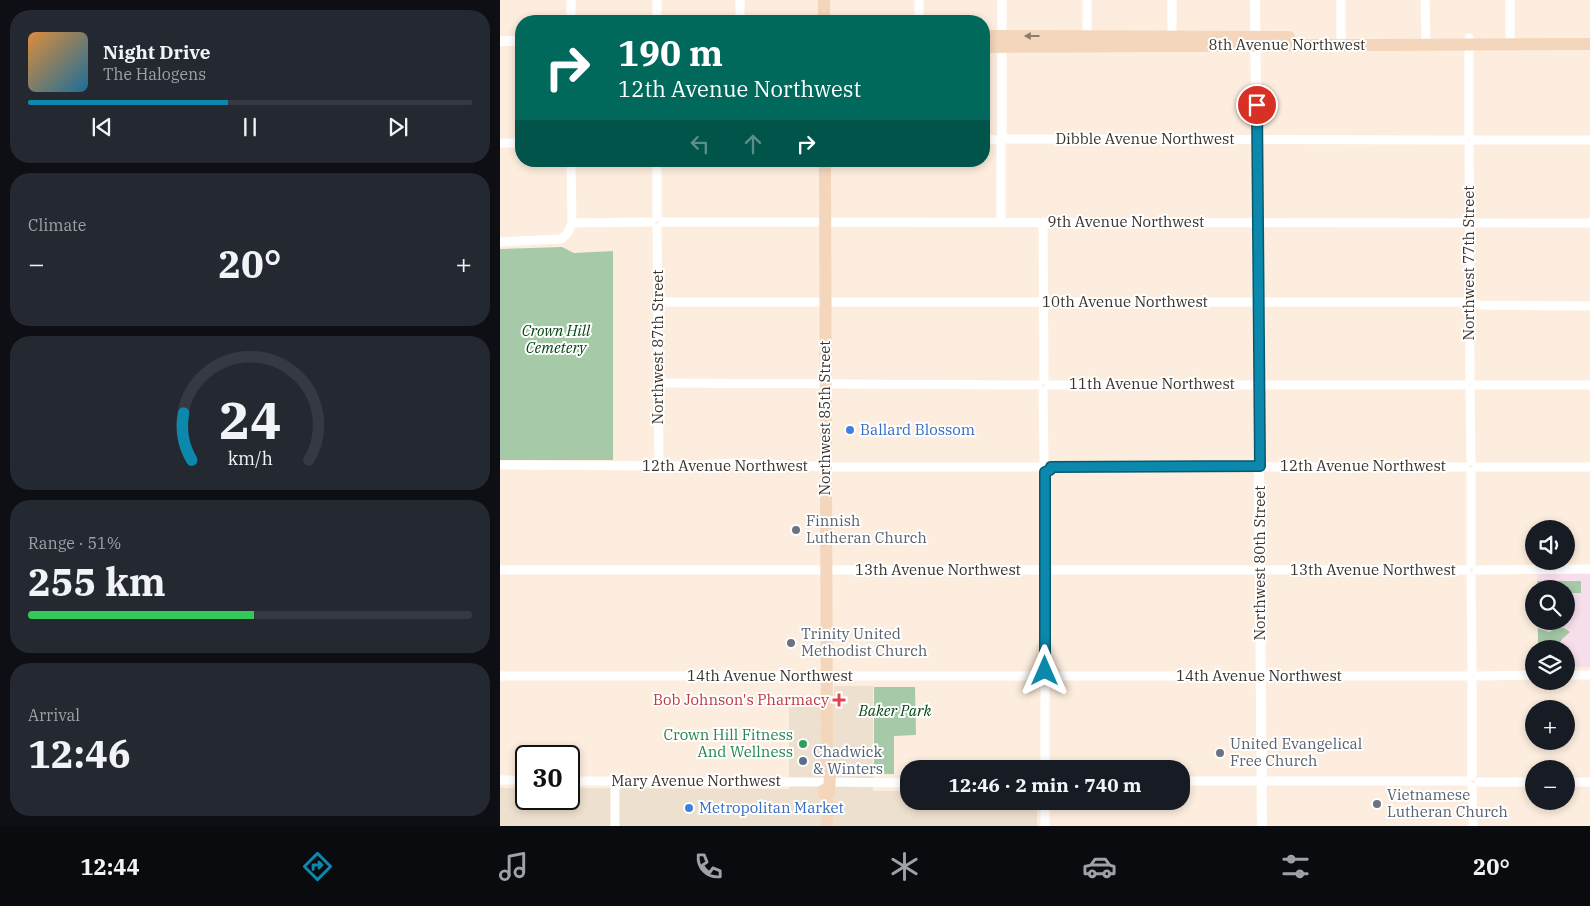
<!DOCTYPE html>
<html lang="en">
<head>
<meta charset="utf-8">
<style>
	:root { --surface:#171b24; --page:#242831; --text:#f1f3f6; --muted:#9ea1a6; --line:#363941; --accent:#0b88ab }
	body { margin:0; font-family:"IBM Plex Serif",serif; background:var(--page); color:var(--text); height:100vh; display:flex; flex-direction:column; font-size:19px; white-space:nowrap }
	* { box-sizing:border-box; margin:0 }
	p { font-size:16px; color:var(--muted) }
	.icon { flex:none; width:28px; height:28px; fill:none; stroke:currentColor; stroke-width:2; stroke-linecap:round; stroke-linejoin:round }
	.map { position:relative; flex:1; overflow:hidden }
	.side { display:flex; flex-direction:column; gap:10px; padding:10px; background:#0d0f14; width:500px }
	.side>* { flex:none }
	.guide { position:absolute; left:15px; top:15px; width:475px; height:152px; border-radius:20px; box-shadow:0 2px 8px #0003; background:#00695c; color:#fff; overflow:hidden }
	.buttons { position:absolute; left:1025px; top:520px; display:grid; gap:10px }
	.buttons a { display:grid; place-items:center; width:50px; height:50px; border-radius:50%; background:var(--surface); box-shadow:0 2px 8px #0003; font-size:25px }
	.speed { position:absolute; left:15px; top:745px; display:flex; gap:10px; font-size:25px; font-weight:700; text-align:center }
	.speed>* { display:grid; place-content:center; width:65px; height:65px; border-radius:50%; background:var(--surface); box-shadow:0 2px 8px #0003; line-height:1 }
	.speed .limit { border:2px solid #111; border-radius:8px; background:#fff; color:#111 }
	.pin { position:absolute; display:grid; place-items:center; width:42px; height:42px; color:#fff; margin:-21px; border:2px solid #fff; border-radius:50%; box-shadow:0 1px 5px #0007 }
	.me { position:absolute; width:55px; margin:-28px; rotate:0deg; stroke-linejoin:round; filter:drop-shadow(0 0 4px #0008) }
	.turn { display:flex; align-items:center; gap:18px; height:105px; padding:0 20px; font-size:22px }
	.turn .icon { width:65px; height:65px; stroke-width:2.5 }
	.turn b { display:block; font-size:35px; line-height:42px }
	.lanes { display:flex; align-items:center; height:48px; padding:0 20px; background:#0003; justify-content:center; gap:25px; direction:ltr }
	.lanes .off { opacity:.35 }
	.big { font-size:38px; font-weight:800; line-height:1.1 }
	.side .tile { flex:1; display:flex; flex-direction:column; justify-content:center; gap:8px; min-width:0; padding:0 18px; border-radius:20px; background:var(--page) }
	.side .dial { align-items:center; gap:0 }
	.dial svg { height:130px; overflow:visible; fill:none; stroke:var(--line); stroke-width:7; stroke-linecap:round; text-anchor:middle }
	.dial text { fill:var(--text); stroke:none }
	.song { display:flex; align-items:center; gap:15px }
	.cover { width:60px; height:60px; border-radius:8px; background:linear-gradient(135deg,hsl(30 70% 55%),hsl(200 70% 35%)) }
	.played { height:5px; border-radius:2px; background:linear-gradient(90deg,var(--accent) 45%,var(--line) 45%) }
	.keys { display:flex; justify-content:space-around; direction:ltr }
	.heat { display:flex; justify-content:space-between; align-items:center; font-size:28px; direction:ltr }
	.charge { height:8px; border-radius:4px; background:linear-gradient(90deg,#34c759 51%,var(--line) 0) }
	.trip { position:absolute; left:400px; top:760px; width:290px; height:50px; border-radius:20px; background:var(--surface); box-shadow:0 2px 8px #0003; font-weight:800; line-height:50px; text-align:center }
	.menu { display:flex; height:80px; justify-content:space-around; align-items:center; background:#090b0e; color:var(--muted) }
	.menu .icon { width:35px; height:35px }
	.menu .on { color:var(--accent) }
	.menu b { font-size:22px; color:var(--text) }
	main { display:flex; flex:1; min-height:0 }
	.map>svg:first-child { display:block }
	.commercial { fill:#eee0ce }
	.education { fill:#f6deea }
	.green { fill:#a6c9a7 }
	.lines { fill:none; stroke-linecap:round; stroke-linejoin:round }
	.minor { stroke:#fff; stroke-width:9 }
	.tertiary { stroke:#fff; stroke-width:10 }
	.secondary { stroke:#f3d6bb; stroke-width:12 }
	.oneway { fill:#8d7c6c }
	.route-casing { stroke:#07586f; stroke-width:12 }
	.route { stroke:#0b88ab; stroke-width:9 }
	.shop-dot { fill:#3f7fe0; stroke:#fff; stroke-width:2 }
	.worship-dot { fill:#6b7280; stroke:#fff; stroke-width:2 }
	.health-dot { fill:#e0444e; stroke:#fff; stroke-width:2 }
	.leisure-dot { fill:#2e9e5b; stroke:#fff; stroke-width:2 }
	.service-dot { fill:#5c6f8a; stroke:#fff; stroke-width:2 }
	.labels { text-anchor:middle; stroke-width:4; stroke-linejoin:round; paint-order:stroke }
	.street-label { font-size:15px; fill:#3a322b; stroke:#fff }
	.park-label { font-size:15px; font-style:italic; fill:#00450f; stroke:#fff }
	.shop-label { font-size:15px; fill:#366cbe; stroke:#fff; text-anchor:start }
	.worship-label { font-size:15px; fill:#5b616d; stroke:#fff; text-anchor:start }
	.health-label { font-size:15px; fill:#be3a42; stroke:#fff; text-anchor:end }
	.leisure-label { font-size:15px; fill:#27864d; stroke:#fff; text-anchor:end }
	.service-label { font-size:15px; fill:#4e5e75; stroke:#fff; text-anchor:start }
</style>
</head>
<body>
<main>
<section class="side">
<div class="tile">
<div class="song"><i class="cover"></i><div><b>Night Drive</b><p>The Halogens</p></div></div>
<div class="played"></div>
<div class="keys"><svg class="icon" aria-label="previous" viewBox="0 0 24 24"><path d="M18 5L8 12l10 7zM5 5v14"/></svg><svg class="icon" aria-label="pause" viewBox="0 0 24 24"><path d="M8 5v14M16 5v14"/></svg><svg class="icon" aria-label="next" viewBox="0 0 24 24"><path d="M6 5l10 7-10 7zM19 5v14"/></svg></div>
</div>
<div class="tile"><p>Climate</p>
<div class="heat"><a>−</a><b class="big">20°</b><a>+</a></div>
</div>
<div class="tile dial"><svg viewBox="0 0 100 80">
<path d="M14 69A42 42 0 1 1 86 69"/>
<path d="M14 69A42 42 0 0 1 9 40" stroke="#0b88ab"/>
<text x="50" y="56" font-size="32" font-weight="700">24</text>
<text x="50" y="72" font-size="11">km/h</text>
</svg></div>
<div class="tile"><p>Range · 51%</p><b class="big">255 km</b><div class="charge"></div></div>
<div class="tile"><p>Arrival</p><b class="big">12:46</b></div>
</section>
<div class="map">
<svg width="1090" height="826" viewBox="0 0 1090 826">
	<rect width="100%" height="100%" fill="#fdedde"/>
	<polygon class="commercial" points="334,686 373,686 373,791 409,791 409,801 537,801 537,826 0,826 0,788 26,788 26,799 69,799 69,788 289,789 289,705 334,704"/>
	<polygon class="education" points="1037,574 1090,574 1090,667 1066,667 1066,649 1038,649 1037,621 1066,621 1066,589 1037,589"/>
	<g class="green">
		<polygon points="62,247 74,253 113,251 113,460 0,460 0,249"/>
		<polygon points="1037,581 1081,581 1081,593 1066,593 1066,589 1037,589"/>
		<polygon points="1058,627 1064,628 1070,632 1062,639 1056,649 1038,649 1038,628 1049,632"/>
		<polygon points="374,687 415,687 416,735 394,736 394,774 374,774"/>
	</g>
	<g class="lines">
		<g class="minor">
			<polyline points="240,0 240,21"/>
			<polyline points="419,0 419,21"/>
			<polyline points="502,0 502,135"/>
			<polyline points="587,0 587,36"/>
			<polyline points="672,0 672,36"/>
			<polyline points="841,0 841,37"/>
			<polyline points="925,0 926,44"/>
			<polyline points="71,21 71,0"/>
			<polyline points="157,21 157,0"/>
			<polyline points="1010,38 1010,0"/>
			<polyline points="969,135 969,38"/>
			<polyline points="484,139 497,140"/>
			<polyline points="507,139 964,140"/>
			<polyline points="974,140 1090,140"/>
			<polyline points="0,143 21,143"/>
			<polyline points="969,146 970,380"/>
			<polyline points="71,161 72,223"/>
			<polyline points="157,161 157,217"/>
			<polyline points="501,221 501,145"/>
			<polyline points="163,222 1090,223"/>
			<polyline points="543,222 544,380"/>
			<polyline points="157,228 159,465"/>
			<polyline points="0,242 61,239 67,234 72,223 151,222"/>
			<polyline points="159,302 961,302 980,305 1090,306"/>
			<polyline points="159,383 538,385"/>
			<polyline points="549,385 965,385"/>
			<polyline points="975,385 1090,385"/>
			<polyline points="970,390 971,461"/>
			<polyline points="543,391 544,462"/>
			<polyline points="0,465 183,466 234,463 334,467 540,467"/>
			<polyline points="551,467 965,467"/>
			<polyline points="976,467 1090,467"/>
			<polyline points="545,472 545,671"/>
			<polyline points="971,472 971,564"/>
			<polyline points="0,570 966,570"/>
			<polyline points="977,570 1090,569"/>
			<polyline points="971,576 972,671"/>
			<polyline points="1066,675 1090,675"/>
			<polyline points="0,676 540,676"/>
			<polyline points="551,676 968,676"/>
			<polyline points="978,676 1034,675"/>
			<polyline points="972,681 972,776"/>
			<polyline points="545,769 545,682"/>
			<polyline points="0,780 26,780"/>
			<polyline points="69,781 323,782"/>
			<polyline points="115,781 115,826"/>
			<polyline points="681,781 967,781"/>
			<polyline points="330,782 409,783"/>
			<polyline points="979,782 1034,782"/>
			<polyline points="1066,782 1090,782"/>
			<polyline points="972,787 973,826"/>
			<polyline points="545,801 545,826"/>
		</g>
		<g class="tertiary">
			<polyline points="755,0 762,826"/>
			<polyline points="0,41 21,41"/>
		</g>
		<g class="secondary">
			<polyline points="324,0 324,21"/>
			<polyline points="484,36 789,37"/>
			<polyline points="484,47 1090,44"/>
			<polyline points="325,161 327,765 330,773 329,794 327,796"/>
			<polyline points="324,790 324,794 327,796 327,826"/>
		</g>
	</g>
	<defs><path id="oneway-solid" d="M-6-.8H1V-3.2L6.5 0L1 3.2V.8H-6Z" transform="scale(1.25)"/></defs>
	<use class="oneway" href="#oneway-solid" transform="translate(532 36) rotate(180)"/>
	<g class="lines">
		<g class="route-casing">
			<polyline id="route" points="545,671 545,472 550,470 551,467 760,466 757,105"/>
		</g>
		<use href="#route" class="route"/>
	</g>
	<g class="shop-dot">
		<circle cx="350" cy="430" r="5"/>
		<circle cx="189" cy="808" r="5"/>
	</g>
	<g class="worship-dot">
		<circle cx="296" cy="530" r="5"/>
		<circle cx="291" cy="643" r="5"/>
		<circle cx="720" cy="753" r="5"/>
		<circle cx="877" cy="804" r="5"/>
	</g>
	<path class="health-dot" d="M336.5 692.5h5v5h5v5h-5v5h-5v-5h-5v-5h5z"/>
	<circle class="leisure-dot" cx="303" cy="744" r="5"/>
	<circle class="service-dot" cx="303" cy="761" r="5"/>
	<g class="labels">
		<g class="street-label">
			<text x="787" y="50">8th Avenue Northwest</text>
			<text x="645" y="144">Dibble Avenue Northwest</text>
			<text x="626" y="227">9th Avenue Northwest</text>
			<text transform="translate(969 263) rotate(-90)" y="5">Northwest 77th Street</text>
			<text x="625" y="307">10th Avenue Northwest</text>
			<text transform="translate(158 347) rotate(-90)" y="5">Northwest 87th Street</text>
			<text x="652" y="389">11th Avenue Northwest</text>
			<text transform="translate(325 418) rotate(-90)" y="5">Northwest 85th Street</text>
			<text x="225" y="471">12th Avenue Northwest</text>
			<text x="863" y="471">12th Avenue Northwest</text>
			<text transform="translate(760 563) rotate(-90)" y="5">Northwest 80th Street</text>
			<text x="438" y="575">13th Avenue Northwest</text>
			<text x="873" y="575">13th Avenue Northwest</text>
			<text x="270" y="681">14th Avenue Northwest</text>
			<text x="759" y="681">14th Avenue Northwest</text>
			<text x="196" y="786">Mary Avenue Northwest</text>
		</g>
		<g class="park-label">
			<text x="56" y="336">Crown Hill<tspan x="56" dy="17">Cemetery</tspan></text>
			<text x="395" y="716">Baker Park</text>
		</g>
		<g class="shop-label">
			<text x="360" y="435">Ballard Blossom</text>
			<text x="199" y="813">Metropolitan Market</text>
		</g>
		<g class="worship-label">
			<text x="306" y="526">Finnish<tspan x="306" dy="17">Lutheran Church</tspan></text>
			<text x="301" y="639">Trinity United<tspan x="301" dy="17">Methodist Church</tspan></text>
			<text x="730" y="749">United Evangelical<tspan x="730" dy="17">Free Church</tspan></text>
			<text x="887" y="800">Vietnamese<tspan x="887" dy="17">Lutheran Church</tspan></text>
		</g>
		<g class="health-label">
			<text x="329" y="705">Bob Johnson's Pharmacy</text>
		</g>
		<g class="leisure-label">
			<text x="293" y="740">Crown Hill Fitness<tspan x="293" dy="17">And Wellness</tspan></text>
		</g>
		<g class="service-label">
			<text x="313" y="757">Chadwick<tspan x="313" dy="17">&amp; Winters</tspan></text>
		</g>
	</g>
</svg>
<div class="buttons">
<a><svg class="icon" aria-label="sound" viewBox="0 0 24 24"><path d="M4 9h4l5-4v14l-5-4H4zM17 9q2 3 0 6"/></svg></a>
<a><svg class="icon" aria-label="search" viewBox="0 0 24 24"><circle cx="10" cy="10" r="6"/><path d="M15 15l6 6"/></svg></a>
<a><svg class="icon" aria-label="layers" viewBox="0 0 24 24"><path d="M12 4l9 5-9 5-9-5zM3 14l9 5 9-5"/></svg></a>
<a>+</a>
<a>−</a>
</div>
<div class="speed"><div class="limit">30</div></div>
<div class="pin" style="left:757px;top:105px;background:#d93025"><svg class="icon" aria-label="arrive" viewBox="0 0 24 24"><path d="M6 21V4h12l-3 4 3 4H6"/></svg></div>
<svg class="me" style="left:545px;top:671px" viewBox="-20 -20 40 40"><path d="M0-17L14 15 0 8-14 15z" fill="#0b88ab" stroke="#fff" stroke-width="4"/></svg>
<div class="trip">12:46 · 2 min · 740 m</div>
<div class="guide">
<div class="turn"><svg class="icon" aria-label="right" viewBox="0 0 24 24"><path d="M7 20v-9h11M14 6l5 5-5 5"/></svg><div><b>190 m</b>12th Avenue Northwest</div></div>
<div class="lanes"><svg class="icon off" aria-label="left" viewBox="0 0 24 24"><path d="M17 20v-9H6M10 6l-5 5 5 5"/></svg><svg class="icon off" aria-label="ahead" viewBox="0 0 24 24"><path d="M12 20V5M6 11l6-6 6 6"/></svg><svg class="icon" aria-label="right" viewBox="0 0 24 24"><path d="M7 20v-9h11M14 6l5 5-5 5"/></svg></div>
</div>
</div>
</main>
<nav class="menu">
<b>12:44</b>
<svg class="icon on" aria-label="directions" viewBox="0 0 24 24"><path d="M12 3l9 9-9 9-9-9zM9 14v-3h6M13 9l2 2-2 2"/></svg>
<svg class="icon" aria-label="music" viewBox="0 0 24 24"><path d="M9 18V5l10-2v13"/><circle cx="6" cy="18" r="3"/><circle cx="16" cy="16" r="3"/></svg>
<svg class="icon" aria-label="phone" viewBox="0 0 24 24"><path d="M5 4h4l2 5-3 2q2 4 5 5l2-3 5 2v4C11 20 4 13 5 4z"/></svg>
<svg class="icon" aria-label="climate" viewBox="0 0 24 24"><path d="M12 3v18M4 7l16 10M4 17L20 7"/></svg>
<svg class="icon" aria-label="car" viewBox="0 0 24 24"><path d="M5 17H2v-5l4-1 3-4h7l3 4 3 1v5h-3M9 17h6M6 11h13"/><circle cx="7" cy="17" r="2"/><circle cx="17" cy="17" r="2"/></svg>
<svg class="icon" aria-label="filters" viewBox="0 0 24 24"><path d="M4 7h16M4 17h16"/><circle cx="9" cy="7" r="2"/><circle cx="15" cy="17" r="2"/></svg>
<b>20°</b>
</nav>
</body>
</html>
